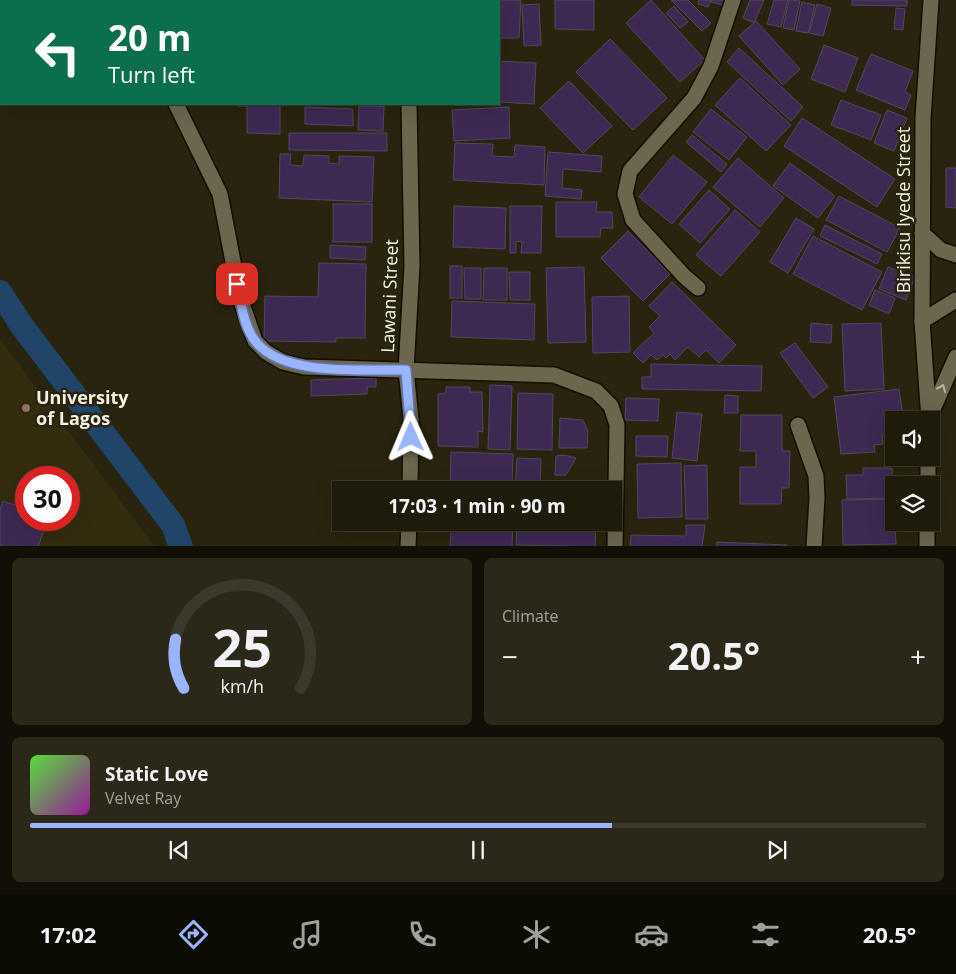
<!DOCTYPE html>
<html lang="en">
<head>
<meta charset="utf-8">
<style>
	:root { --surface:#1f1b0b; --page:#2c2819; --text:#f1f3f6; --muted:#a1a19d; --line:#3c392c; --accent:#9ab5fd }
	body { margin:0; font-family:"Open Sans",sans-serif; background:var(--page); color:var(--text); height:100vh; display:flex; flex-direction:column; font-size:19px; white-space:nowrap }
	* { box-sizing:border-box; margin:0 }
	p { font-size:16px; color:var(--muted) }
	.icon { flex:none; width:28px; height:28px; fill:none; stroke:currentColor; stroke-width:2; stroke-linecap:round; stroke-linejoin:round }
	.map { position:relative; height:546px; overflow:hidden }
	.side { display:flex; flex-direction:column; gap:12px; padding:12px; background:#110f06; flex:1 }
	.side>* { flex:none }
	.hud { position:absolute; left:0px; top:0px; width:500px; height:105px; box-shadow:0 5px 20px #0002,0 0 0 1px var(--line); background:#0b6e4f; color:#fff; overflow:hidden }
	.fabs { position:absolute; left:885px; top:411px; display:grid; gap:10px }
	.fabs a { display:grid; place-items:center; width:55px; height:55px; border-radius:0px; background:var(--surface); box-shadow:0 5px 20px #0002,0 0 0 1px var(--line); font-size:25px }
	.speed { position:absolute; left:15px; top:466px; display:flex; gap:10px; font-size:25px; font-weight:700; text-align:center }
	.speed>* { display:grid; place-content:center; width:65px; height:65px; border-radius:50%; background:var(--surface); box-shadow:0 5px 20px #0002,0 0 0 1px var(--line); line-height:1 }
	.speed .limit { border:8px solid #d22; background:#fff; color:#111 }
	.pin { position:absolute; display:grid; place-items:center; width:42px; height:42px; color:#fff; margin:-21px; border-radius:10px; box-shadow:0 2px 8px #0006 }
	.me { position:absolute; width:55px; margin:-28px; rotate:359deg; stroke-linejoin:round; filter:drop-shadow(0 0 4px #0008) }
	.turn { display:flex; align-items:center; gap:18px; height:105px; padding:0 25px; font-size:22px }
	.turn .icon { width:65px; height:65px; stroke-width:2.5 }
	.turn b { display:block; font-size:35px; line-height:42px }
	.big { font-size:38px; font-weight:700; line-height:1.1 }
	.side .card { flex:1; display:flex; flex-direction:column; justify-content:center; gap:8px; min-width:0; padding:0 18px; border-radius:8px; background:var(--page) }
	.side .dial { align-items:center; gap:0 }
	.dial svg { height:130px; overflow:visible; fill:none; stroke:var(--line); stroke-width:7; stroke-linecap:round; text-anchor:middle }
	.dial text { fill:var(--text); stroke:none }
	.song { display:flex; align-items:center; gap:15px }
	.cover { width:60px; height:60px; border-radius:8px; background:linear-gradient(135deg,hsl(110 70% 55%),hsl(300 70% 35%)) }
	.played { height:5px; border-radius:2px; background:linear-gradient(90deg,var(--accent) 65%,var(--line) 65%) }
	.keys { display:flex; justify-content:space-around; direction:ltr }
	.heat { display:flex; justify-content:space-between; align-items:center; font-size:28px; direction:ltr }
	.side .tiles { flex:1; display:grid; gap:12px; grid-template-columns:1fr 1fr }
	.card:last-child { grid-column:span 2 }
	.trip { position:absolute; left:332px; top:481px; width:290px; height:50px; border-radius:0px; background:var(--surface); box-shadow:0 5px 20px #0002,0 0 0 1px var(--line); font-weight:700; line-height:50px; text-align:center }
	.tab-bar { display:flex; height:80px; justify-content:space-around; align-items:center; background:#0c0b04; color:var(--muted) }
	.tab-bar .icon { width:35px; height:35px }
	.tab-bar .active { color:var(--accent) }
	.tab-bar b { font-size:22px; color:var(--text) }
	.map>svg:first-child { display:block }
	.built { fill:#332c0f; fill-rule:evenodd }
	.lines { fill:none; stroke-linecap:round; stroke-linejoin:round }
	.canal { stroke:#214469; stroke-width:24 }
	.building { fill:#3e2953; stroke:#52485c }
	.street-casing { stroke:#120d00; stroke-width:18 }
	.secondary-casing { stroke:#120d00; stroke-width:18 }
	.street { stroke:#6c664f; stroke-width:15 }
	.secondary { stroke:#6c664f; stroke-width:15 }
	.oneway { stroke:#b7b3a2 }
	.route-casing { stroke:#6476a4; stroke-width:12 }
	.route { stroke:#9ab5fd; stroke-width:9 }
	.education-dot { fill:#8d6e63; stroke:#29240f; stroke-width:2 }
	.labels { text-anchor:middle; stroke-width:5; stroke-linejoin:round; paint-order:stroke }
	.street-label { font-size:18px; fill:#f5f2e5; stroke:#29240f }
	.poi-label { font-size:18px; font-weight:bold; fill:#f5f2e5; stroke:#29240f; text-anchor:start }
</style>
</head>
<body>
<div class="map">
<svg width="956" height="547" viewBox="0 0 956 547">
	<rect width="100%" height="100%" fill="#29240f"/>
	<path class="built" d="M0,339l154,207h-154zM26,478h43v42h-43z"/>
	<g class="lines">
		<polyline class="canal" points="0,292 22,326 173,525 181,547"/>
	</g>
	<g class="building">
		<rect x="209" y="0" width="46" height="1"/>
		<polygon points="451,0 521,0 519,38 499,38 499,1"/>
		<polygon points="555,0 594,0 594,30 555,29"/>
		<polygon points="651,0 705,60 680,82 626,23"/>
		<polygon points="671,0 688,0 711,23 702,31"/>
		<polygon points="699,0 711,0 708,7 698,4"/>
		<polygon points="712,0 725,0 723,5 711,2"/>
		<polygon points="750,0 764,0 754,23 743,18"/>
		<polygon points="774,0 788,0 781,27 767,24"/>
		<polygon points="789,0 800,1 794,30 783,28"/>
		<polygon points="852,0 907,0 907,6 852,5"/>
		<polygon points="802,2 815,5 808,33 796,31"/>
		<polygon points="539,4 541,45 524,46 522,5"/>
		<polygon points="817,4 831,8 823,36 809,33"/>
		<polygon points="674,6 688,22 680,28 666,13"/>
		<polygon points="896,8 905,9 903,30 894,29"/>
		<polygon points="756,21 800,69 783,85 739,36"/>
		<polygon points="610,39 667,98 633,130 576,72"/>
		<polygon points="824,45 858,58 845,92 811,79"/>
		<polygon points="739,48 803,107 791,121 727,62"/>
		<polygon points="871,54 913,71 905,92 911,95 905,110 856,90"/>
		<polygon points="499,61 536,63 534,104 499,102"/>
		<polygon points="740,78 791,125 766,151 715,105"/>
		<polygon points="569,81 612,126 583,153 540,108"/>
		<polygon points="841,100 881,115 871,140 831,125"/>
		<polygon points="238,104 280,104 280,134 247,133 247,106 238,106"/>
		<polygon points="359,106 384,106 383,131 358,130"/>
		<polygon points="305,107 353,109 353,126 305,124"/>
		<polygon points="509,107 510,138 454,141 452,110"/>
		<polygon points="711,109 747,137 729,160 693,132"/>
		<polygon points="887,110 907,118 894,151 874,143"/>
		<polygon points="802,118 895,179 877,207 784,146"/>
		<polygon points="289,133 387,133 387,151 289,150"/>
		<polygon points="692,135 727,164 721,172 686,142"/>
		<polygon points="455,143 493,144 492,156 514,157 515,145 545,147 544,185 453,180"/>
		<polygon points="548,152 602,156 601,172 563,169 562,188 582,190 581,199 545,196"/>
		<polygon points="280,154 291,154 290,165 303,166 304,155 329,156 329,163 339,164 339,156 374,157 372,202 279,198"/>
		<polygon points="673,155 707,182 672,224 639,197"/>
		<polygon points="738,158 784,198 760,227 713,187"/>
		<polygon points="790,163 835,196 818,218 773,186"/>
		<polygon points="946,168 956,168 956,208 946,207"/>
		<polygon points="709,190 730,209 700,243 679,224"/>
		<polygon points="839,196 900,228 887,252 826,220"/>
		<polygon points="556,202 597,202 596,212 612,212 613,228 601,228 600,237 556,237"/>
		<rect x="333" y="204" width="39" height="38"/>
		<polygon points="454,206 506,208 505,249 453,247"/>
		<polygon points="510,206 542,206 541,253 521,253 522,242 516,241 516,253 510,253"/>
		<polygon points="735,210 760,232 721,276 696,255"/>
		<polygon points="796,218 814,229 788,273 770,262"/>
		<polygon points="825,225 882,254 877,264 820,236"/>
		<polygon points="628,231 670,274 643,301 601,258"/>
		<polygon points="813,236 882,272 862,310 793,274"/>
		<polygon points="330,245 366,247 365,260 330,258"/>
		<polygon points="319,263 366,264 365,338 336,338 336,342 264,341 265,296 318,297"/>
		<rect x="450" y="266" width="12" height="32"/>
		<polygon points="584,267 586,342 548,343 546,268"/>
		<polygon points="888,267 915,277 906,300 879,289"/>
		<polygon points="464,268 481,268 481,299 465,299"/>
		<polygon points="484,268 507,268 507,300 483,300"/>
		<polygon points="509,272 530,272 530,300 510,300"/>
		<polygon points="672,282 736,345 719,363 706,350 699,357 688,347 675,360 670,354 666,358 663,355 657,360 651,355 643,363 633,353 654,333 649,327 660,316 649,306"/>
		<polygon points="875,290 895,298 889,314 869,305"/>
		<polygon points="629,296 630,352 593,353 592,297"/>
		<polygon points="452,301 535,304 534,340 451,337"/>
		<polygon points="811,323 832,325 831,343 810,342"/>
		<polygon points="881,323 884,389 845,391 842,324"/>
		<polygon points="795,343 828,387 813,398 780,353"/>
		<polygon points="651,364 762,366 761,391 642,389 642,377 651,377"/>
		<polygon points="376,378 376,387 367,387 367,394 311,396 311,380"/>
		<polygon points="490,385 512,386 510,450 488,449"/>
		<polygon points="446,387 470,387 470,392 482,392 483,432 478,431 478,447 438,446 438,394 446,393"/>
		<polygon points="899,389 903,415 892,416 893,425 885,427 886,435 882,436 883,444 874,445 875,452 841,454 834,397"/>
		<polygon points="518,393 553,394 552,450 517,449"/>
		<polygon points="725,395 738,396 738,413 724,413"/>
		<polygon points="626,398 659,399 658,421 625,420"/>
		<polygon points="677,412 702,414 697,461 672,458"/>
		<polygon points="741,415 782,415 782,451 790,451 789,488 782,488 781,504 740,504 740,467 756,467 756,451 740,451"/>
		<polygon points="560,418 583,420 588,431 587,448 559,448"/>
		<polygon points="636,436 668,436 667,457 636,456"/>
		<polygon points="451,452 513,454 512,490 450,490"/>
		<polygon points="564,455 576,458 566,475 555,475 556,456"/>
		<polygon points="517,458 541,459 540,490 515,490"/>
		<polygon points="681,463 682,517 638,518 637,464"/>
		<polygon points="707,465 708,519 686,519 684,466"/>
		<polygon points="863,468 892,468 893,498 847,499 846,475 863,475"/>
		<polygon points="894,499 896,544 843,545 842,500"/>
		<polygon points="3,501 26,509 26,520 47,520 38,547 0,546 0,509"/>
		<polygon points="450,522 513,522 512,547 450,547 451,529 496,530 495,525 450,524"/>
		<polygon points="517,522 590,522 596,524 595,547 516,545"/>
		<polygon points="686,525 705,525 702,547 630,547 631,535 686,536"/>
		<polygon points="717,542 787,545 787,547 717,547"/>
	</g>
	<g class="lines">
		<g class="street-casing">
			<g id="street">
				<polyline points="114,0 115,1"/>
				<polyline points="406,0 406,1"/>
				<polyline points="176,104 220,194 240,298 255,341 266,352 283,362 304,367 554,375 596,391 611,406 617,425 615,547"/>
				<polyline points="409,104 412,266 406,370 411,419 410,490"/>
				<polyline points="698,288 684,276 633,220 625,194 630,171 694,98 711,66 733,0"/>
				<polyline points="922,321 956,300"/>
				<polyline points="798,425 816,476 817,498 814,547"/>
				<polyline points="408,547 409,522"/>
			</g>
		</g>
		<g class="secondary-casing">
			<g id="secondary">
				<polyline points="922,233 941,250 956,255"/>
				<polyline points="930,416 956,357"/>
				<polyline points="929,420 922,321 923,118 931,0"/>
				<polyline points="928,485 928,458"/>
				<polyline points="927,547 927,522"/>
			</g>
		</g>
		<use href="#street" class="street"/>
		<use href="#secondary" class="secondary"/>
	</g>
	<defs><path id="oneway-chevron" d="M-2-3.5L2.5 0L-2 3.5" fill="none" stroke-width="1.6" stroke-linecap="round" stroke-linejoin="round" transform="scale(1.25)"/></defs>
	<use class="oneway" href="#oneway-chevron" transform="translate(942 388) rotate(-66)"/>
	<g class="lines">
		<g class="route-casing">
			<path id="route" d="M237,284c4,19 7,44 19,58 28,35 109,27 150,28l5,67"/>
		</g>
		<use href="#route" class="route"/>
	</g>
	<circle class="education-dot" cx="26" cy="408" r="5"/>
	<g class="labels">
		<g class="street-label">
			<text transform="translate(904 210) rotate(-90)" y="6">Birikisu Iyede Street</text>
			<text transform="translate(390 296) rotate(-88)" y="6">Lawani Street</text>
		</g>
		<g class="poi-label">
			<text x="36" y="404">University<tspan x="36" dy="21">of Lagos</tspan></text>
		</g>
	</g>
</svg>
<div class="fabs">
<a><svg class="icon" aria-label="sound" viewBox="0 0 24 24"><path d="M4 9h4l5-4v14l-5-4H4zM17 9q2 3 0 6"/></svg></a>
<a><svg class="icon" aria-label="layers" viewBox="0 0 24 24"><path d="M12 4l9 5-9 5-9-5zM3 14l9 5 9-5"/></svg></a>
</div>
<div class="speed"><div class="limit">30</div></div>
<div class="pin" style="left:237px;top:284px;background:#d93025"><svg class="icon" aria-label="arrive" viewBox="0 0 24 24"><path d="M6 21V4h12l-3 4 3 4H6"/></svg></div>
<svg class="me" style="left:411px;top:437px" viewBox="-20 -20 40 40"><path d="M0-17L14 15 0 8-14 15z" fill="#9ab5fd" stroke="#fff" stroke-width="4"/></svg>
<div class="trip">17:03 · 1 min · 90 m</div>
<div class="hud">
<div class="turn"><svg class="icon" aria-label="left" viewBox="0 0 24 24"><path d="M17 20v-9H6M10 6l-5 5 5 5"/></svg><div><b>20 m</b>Turn left</div></div>
</div>
</div>
<section class="side">
<div class="tiles">
<div class="card dial"><svg viewBox="0 0 100 80">
<path d="M14 69A42 42 0 1 1 86 69"/>
<path d="M14 69A42 42 0 0 1 9 39" stroke="#9ab5fd"/>
<text x="50" y="56" font-size="32" font-weight="700">25</text>
<text x="50" y="72" font-size="11">km/h</text>
</svg></div>
<div class="card"><p>Climate</p>
<div class="heat"><a>−</a><b class="big">20.5°</b><a>+</a></div>
</div>
<div class="card">
<div class="song"><i class="cover"></i><div><b>Static Love</b><p>Velvet Ray</p></div></div>
<div class="played"></div>
<div class="keys"><svg class="icon" aria-label="previous" viewBox="0 0 24 24"><path d="M18 5L8 12l10 7zM5 5v14"/></svg><svg class="icon" aria-label="pause" viewBox="0 0 24 24"><path d="M8 5v14M16 5v14"/></svg><svg class="icon" aria-label="next" viewBox="0 0 24 24"><path d="M6 5l10 7-10 7zM19 5v14"/></svg></div>
</div>
</div>
</section>
<nav class="tab-bar">
<b>17:02</b>
<svg class="icon active" aria-label="directions" viewBox="0 0 24 24"><path d="M12 3l9 9-9 9-9-9zM9 14v-3h6M13 9l2 2-2 2"/></svg>
<svg class="icon" aria-label="music" viewBox="0 0 24 24"><path d="M9 18V5l10-2v13"/><circle cx="6" cy="18" r="3"/><circle cx="16" cy="16" r="3"/></svg>
<svg class="icon" aria-label="phone" viewBox="0 0 24 24"><path d="M5 4h4l2 5-3 2q2 4 5 5l2-3 5 2v4C11 20 4 13 5 4z"/></svg>
<svg class="icon" aria-label="climate" viewBox="0 0 24 24"><path d="M12 3v18M4 7l16 10M4 17L20 7"/></svg>
<svg class="icon" aria-label="car" viewBox="0 0 24 24"><path d="M5 17H2v-5l4-1 3-4h7l3 4 3 1v5h-3M9 17h6M6 11h13"/><circle cx="7" cy="17" r="2"/><circle cx="17" cy="17" r="2"/></svg>
<svg class="icon" aria-label="filters" viewBox="0 0 24 24"><path d="M4 7h16M4 17h16"/><circle cx="9" cy="7" r="2"/><circle cx="15" cy="17" r="2"/></svg>
<b>20.5°</b>
</nav>
</body>
</html>
